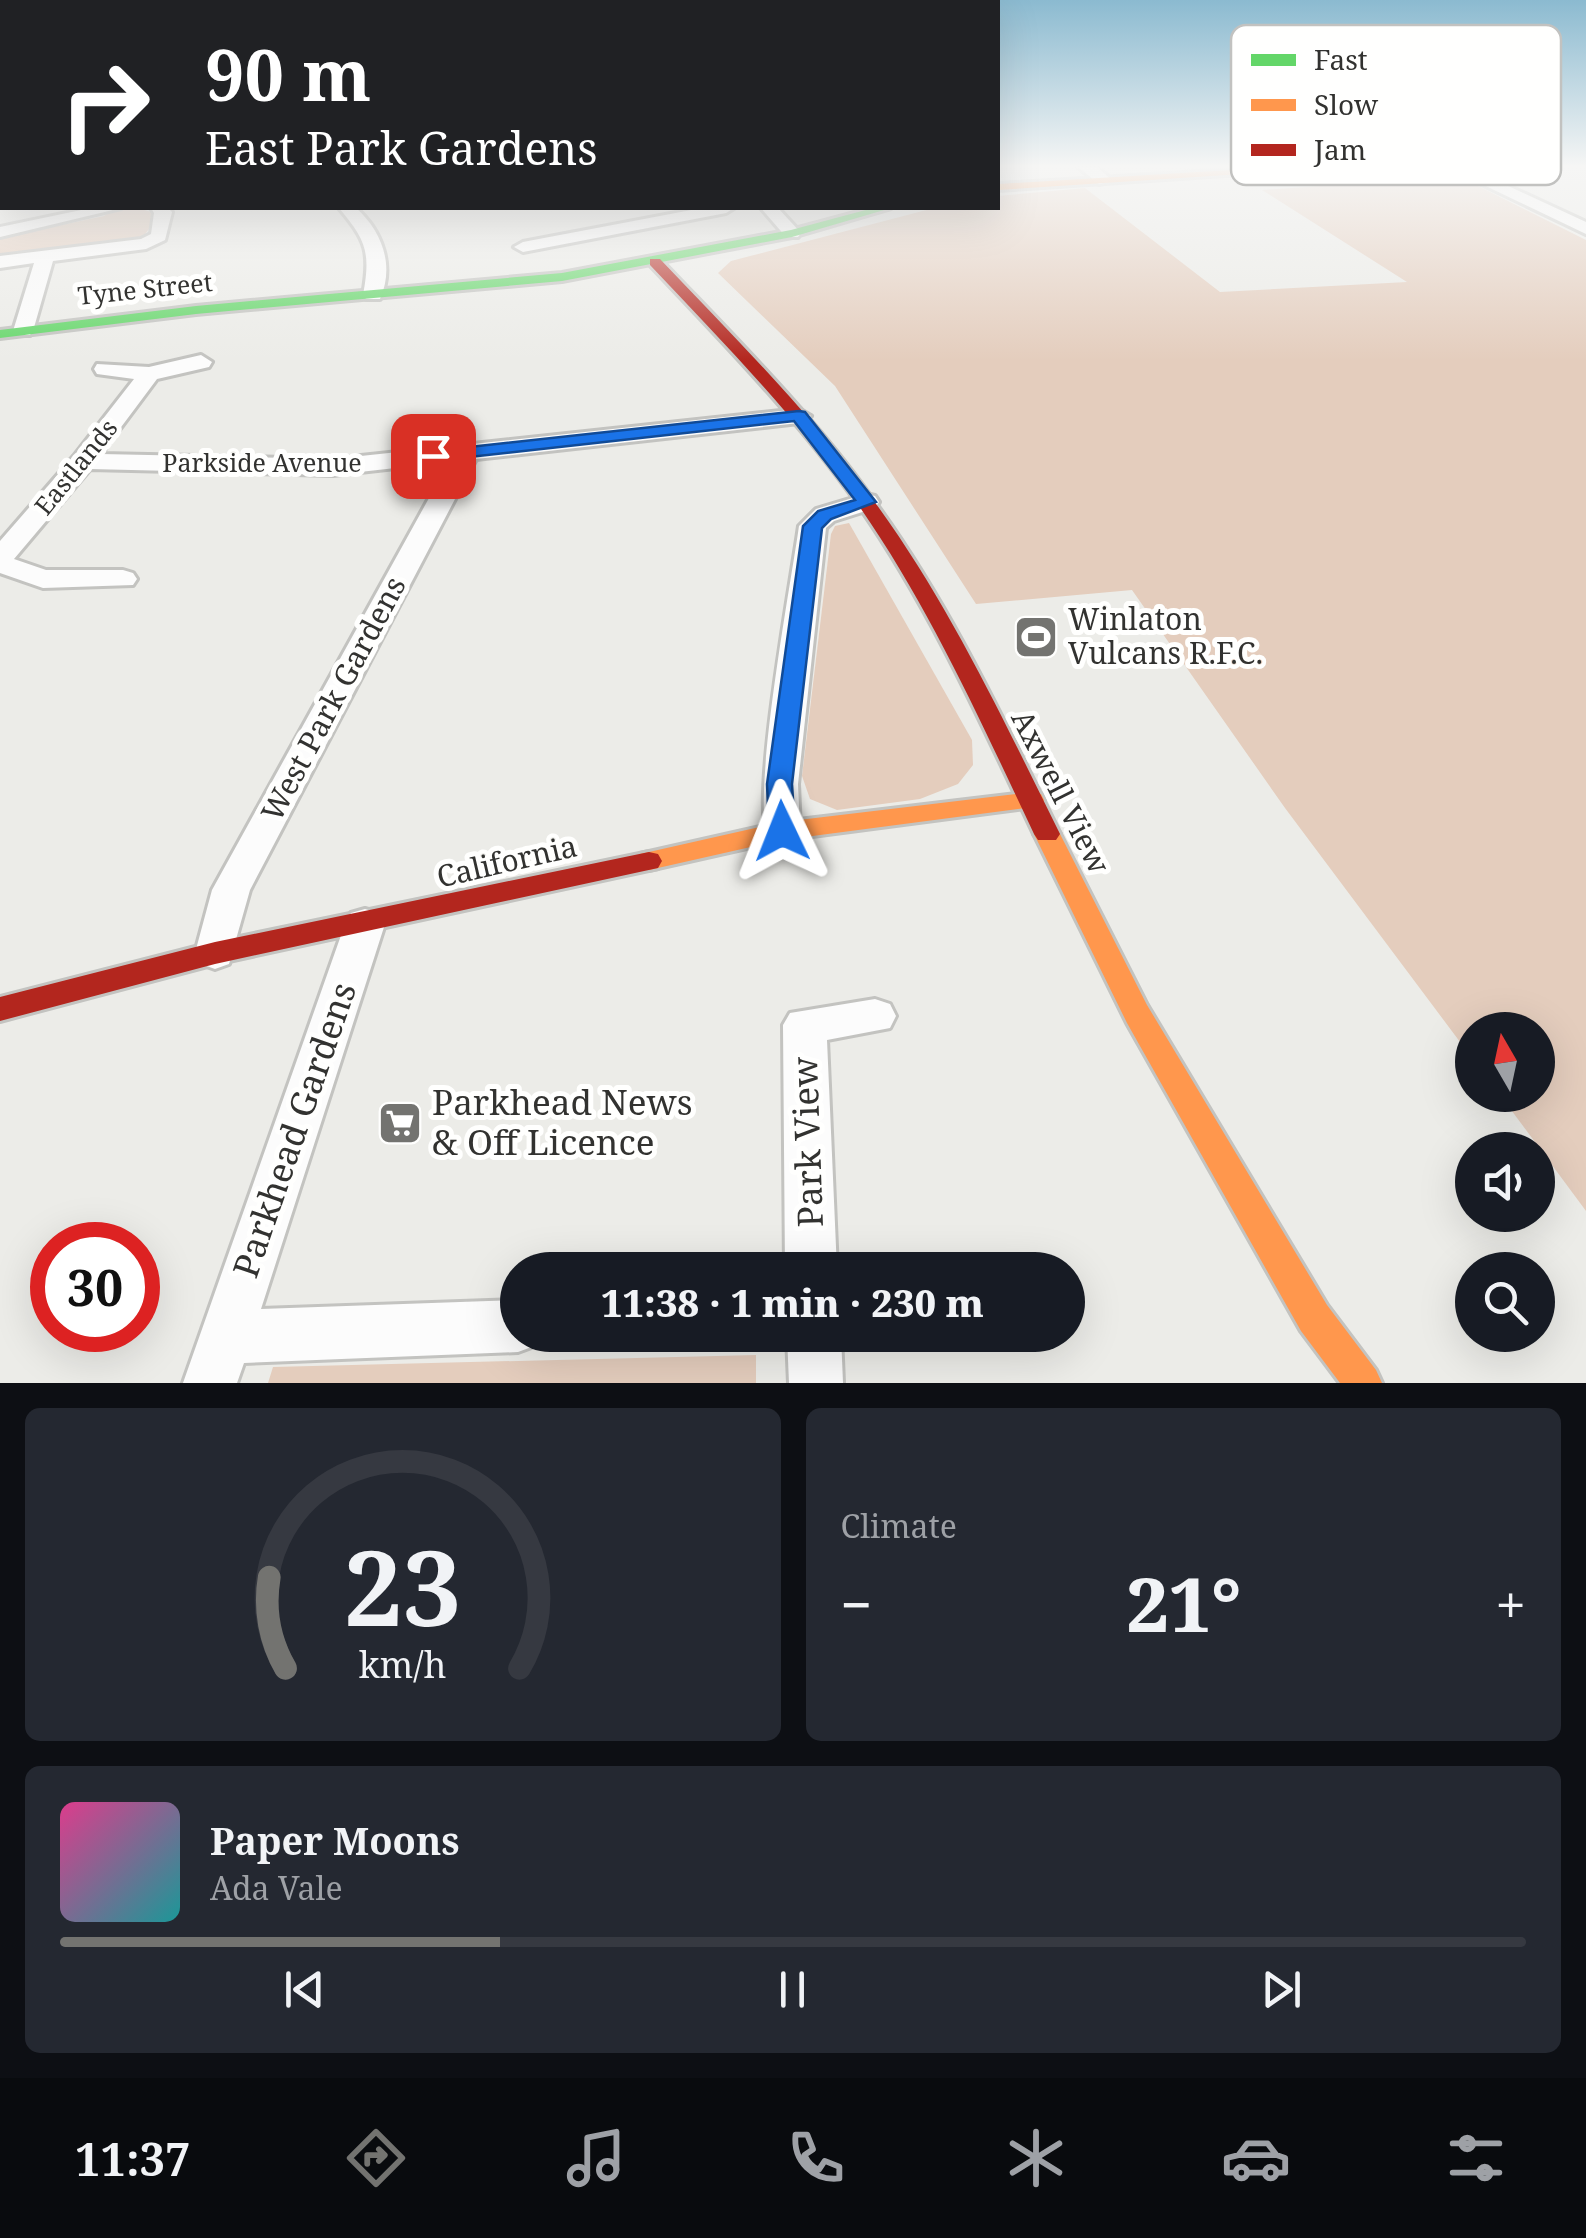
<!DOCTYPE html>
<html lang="en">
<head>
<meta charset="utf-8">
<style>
	:root { --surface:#171b24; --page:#242831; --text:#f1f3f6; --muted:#9ea1a6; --line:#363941; --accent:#737370 }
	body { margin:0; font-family:"Noto Serif",serif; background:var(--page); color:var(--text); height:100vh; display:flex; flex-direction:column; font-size:38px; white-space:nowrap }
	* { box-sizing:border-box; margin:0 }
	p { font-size:32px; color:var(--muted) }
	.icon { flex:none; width:55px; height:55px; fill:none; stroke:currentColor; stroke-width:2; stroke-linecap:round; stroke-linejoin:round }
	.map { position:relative; height:1383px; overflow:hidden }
	.drawer { display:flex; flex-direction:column; gap:25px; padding:25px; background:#0d0f14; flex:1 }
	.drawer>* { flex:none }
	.top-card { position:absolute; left:0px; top:0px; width:1000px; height:210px; box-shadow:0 10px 40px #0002; background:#202124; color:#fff; overflow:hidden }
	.needle { width:65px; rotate:351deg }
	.fabs { position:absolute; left:1455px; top:1012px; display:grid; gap:20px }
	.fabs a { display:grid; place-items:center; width:100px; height:100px; border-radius:50%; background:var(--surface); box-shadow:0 10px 40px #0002; font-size:50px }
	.speed { position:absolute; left:30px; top:1222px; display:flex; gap:20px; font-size:50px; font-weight:700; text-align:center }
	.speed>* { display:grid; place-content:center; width:130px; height:130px; border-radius:50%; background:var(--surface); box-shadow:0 10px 40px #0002; line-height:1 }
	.speed .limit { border:15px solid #d22; background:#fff; color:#111 }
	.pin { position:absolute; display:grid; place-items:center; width:85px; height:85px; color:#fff; margin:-42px; border-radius:20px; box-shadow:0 5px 15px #0006 }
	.me { position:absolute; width:110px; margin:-55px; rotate:358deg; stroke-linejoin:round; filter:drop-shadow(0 0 8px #0008) }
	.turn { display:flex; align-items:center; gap:35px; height:210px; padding:0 40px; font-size:45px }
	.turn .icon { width:130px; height:130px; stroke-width:2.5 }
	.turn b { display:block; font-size:70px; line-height:85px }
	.big { font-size:75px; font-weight:800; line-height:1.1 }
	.drawer .tile { flex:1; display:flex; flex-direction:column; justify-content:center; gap:15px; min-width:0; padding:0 35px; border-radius:15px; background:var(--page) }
	.drawer .dial { align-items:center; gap:0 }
	.dial svg { height:260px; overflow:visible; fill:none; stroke:var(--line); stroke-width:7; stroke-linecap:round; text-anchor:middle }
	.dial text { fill:var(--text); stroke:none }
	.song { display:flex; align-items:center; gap:30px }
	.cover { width:120px; height:120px; border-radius:15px; background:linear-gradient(135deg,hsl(330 70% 55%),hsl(180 70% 35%)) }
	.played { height:10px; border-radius:5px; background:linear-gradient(90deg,var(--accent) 30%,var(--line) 30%) }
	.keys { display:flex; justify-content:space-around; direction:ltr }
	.heat { display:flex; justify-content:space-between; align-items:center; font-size:55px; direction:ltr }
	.drawer .tiles { flex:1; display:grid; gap:25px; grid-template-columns:1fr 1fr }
	.tile:last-child { grid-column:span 2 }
	.trip { position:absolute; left:500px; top:1252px; width:585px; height:100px; border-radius:50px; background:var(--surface); box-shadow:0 10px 40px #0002; font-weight:800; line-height:100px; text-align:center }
	.menu { display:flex; height:160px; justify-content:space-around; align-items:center; background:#090b0e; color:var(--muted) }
	.menu .icon { width:70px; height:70px }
	.menu .selected { color:var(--accent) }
	.menu b { font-size:45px; color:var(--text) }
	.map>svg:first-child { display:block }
	.green { fill:#e4cdbd }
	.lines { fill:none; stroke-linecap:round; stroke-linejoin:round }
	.street-casing { stroke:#c3c3c0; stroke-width:6 }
	.fast-casing { stroke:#c3c3c0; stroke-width:6 }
	.slow-casing { stroke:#c3c3c0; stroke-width:6 }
	.jam-casing { stroke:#c3c3c0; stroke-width:6 }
	.street { fill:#fcfcfc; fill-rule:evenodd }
	.fast { fill:#63d668; fill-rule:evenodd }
	.slow { fill:#ff974d; fill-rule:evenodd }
	.jam { fill:#b3261e; fill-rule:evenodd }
	.route { fill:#1a73e8; stroke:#114b97; stroke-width:2.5 }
	.labels { text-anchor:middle; stroke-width:10; stroke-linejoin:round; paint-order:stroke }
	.far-street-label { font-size:25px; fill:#323230; stroke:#fffffe }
	.poi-label { font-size:30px; fill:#323230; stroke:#fffffe; text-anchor:start }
	.street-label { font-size:30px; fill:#323230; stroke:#fffffe }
	.near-poi-label { font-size:35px; fill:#323230; stroke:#fffffe; text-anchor:start }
	.near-street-label { font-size:35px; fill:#323230; stroke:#fffffe }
	.key { fill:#fffffe; stroke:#c2c2c0; stroke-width:2.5 }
	.key-label { font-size:28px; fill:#323230 }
</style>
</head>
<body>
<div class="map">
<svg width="1586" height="1383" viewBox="0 0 1586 1383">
	<rect width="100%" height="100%" fill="#ecece8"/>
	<g class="green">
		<polygon points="1409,180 1470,182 1586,240 1586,1211 1500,1095 1538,1095 1538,1030 1472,1030 1472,1058 1285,808 1132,590 976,604 835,386 718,273 731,261 934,208 998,208 998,196 1085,188 1220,292 1407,282 1262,190"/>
		<polygon points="141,209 151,212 152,225 142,238 0,257 0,238 104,216 112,210"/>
		<polygon points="849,523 972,740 973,765 958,784 920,799 837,810 810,799 802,776 831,534 835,526"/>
		<polygon points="756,1355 756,1383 268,1383 273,1367"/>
	</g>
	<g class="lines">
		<g class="street-casing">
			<g id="street">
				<polygon points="1078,167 1097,167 1113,181 1099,184"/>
				<polygon points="1446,167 1467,167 1586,222 1586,234"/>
				<polygon points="0,175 2,176 2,187 0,186"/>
				<polygon points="91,208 121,208 0,237 0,227"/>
				<polygon points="151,208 168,208 172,212 165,240 146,249 53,261 33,331 30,335 16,335 13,331 34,263 0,268 0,256 141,239 151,234 154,213"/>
				<path d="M339,208h17c26,23 39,58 24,91h-14l-3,-4c8,-43 3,-55 -24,-87z"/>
				<polygon points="702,208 734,208 726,213 523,252 514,247 523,242"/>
				<polygon points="761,208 778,208 801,233 798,237 786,237"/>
				<polygon points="201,355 212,362 209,367 157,379 101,454 333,459 799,409 811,416 799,423 476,459 250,890 229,964 215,969 201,964 195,953 212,890 449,462 333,475 90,469 14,559 46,570 123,570 133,573 137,579 133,585 43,588 0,573 0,541 74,456 134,379 97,374 94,369 97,364 149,367"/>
				<path d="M866,494l9,2 4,6 -4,6 -41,13 -8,7 -28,256 2,47 -5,9 -13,4 -13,-4c-20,-34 23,-262 30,-314l17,-17z"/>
				<polygon points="365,909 379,913 385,924 261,1309 518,1300 518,1335 541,1335 537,1345 518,1352 244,1363 237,1383 183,1383 345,924 351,913"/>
				<polygon points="875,999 890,1004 896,1016 890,1028 827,1040 837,1270 785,1270 783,1025 790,1013"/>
				<polygon points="787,1335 841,1335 843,1383 789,1383"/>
			</g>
		</g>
		<g class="fast-casing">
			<polygon id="fast" points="873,208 891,208 792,237 562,281 196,314 0,338 0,330 196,306 562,273 791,230"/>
		</g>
		<g class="slow-casing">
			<g id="slow">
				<polygon points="1279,167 1346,167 998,190 998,184"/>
				<polygon points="1032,792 1041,794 1044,800 1041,806 782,840 649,870 640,868 636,861 640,854 649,852 782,822"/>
				<polygon points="1047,825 1056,828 1060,834 1147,1005 1327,1305 1376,1370 1382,1383 1340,1383 1301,1331 1127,1023 1034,834 1038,828"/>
			</g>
		</g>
		<g class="jam-casing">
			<g id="jam">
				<path d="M650,259h10c73,77 149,152 211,238 77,104 132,222 189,337l-4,6h-18l-4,-6c-53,-112 -104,-226 -175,-328 -61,-87 -136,-164 -209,-241z"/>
				<polygon points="649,852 658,854 662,861 658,868 215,964 0,1021 0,997 215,942"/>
			</g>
		</g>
		<use href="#street" class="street"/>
		<use href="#fast" class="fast"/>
		<use href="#slow" class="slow"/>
		<use href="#jam" class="jam"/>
	</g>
	<linearGradient id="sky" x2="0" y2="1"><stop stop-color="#8bbad0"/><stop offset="0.46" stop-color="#f6f6f5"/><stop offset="1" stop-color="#f6f6f5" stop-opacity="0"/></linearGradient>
	<rect width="1586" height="361" fill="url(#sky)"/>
	<polygon class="route" points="799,411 805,412 876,502 831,519 822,528 792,784 795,831 791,837 773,837 769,831 767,784 803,526 818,511 855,500 794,421 433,461 425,456 433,451"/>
	<defs>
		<g id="stadium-square" transform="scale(2.25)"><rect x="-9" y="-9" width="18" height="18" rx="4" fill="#737370" stroke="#fffffe"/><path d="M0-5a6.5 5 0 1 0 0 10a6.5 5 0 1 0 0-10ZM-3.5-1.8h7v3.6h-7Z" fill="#fff"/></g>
		<g id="supermarket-square" transform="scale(2.25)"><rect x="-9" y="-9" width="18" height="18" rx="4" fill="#737370" stroke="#fffffe"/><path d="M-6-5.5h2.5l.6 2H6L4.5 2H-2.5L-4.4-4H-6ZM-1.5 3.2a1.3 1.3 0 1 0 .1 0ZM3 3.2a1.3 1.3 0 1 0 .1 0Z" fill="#fff"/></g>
	</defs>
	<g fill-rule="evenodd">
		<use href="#stadium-square" x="1036" y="637"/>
		<use href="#supermarket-square" x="400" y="1123"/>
	</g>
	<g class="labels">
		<g class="far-street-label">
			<text transform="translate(145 289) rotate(-6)" y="9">Tyne Street</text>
			<text x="262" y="472">Parkside Avenue</text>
			<text transform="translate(76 467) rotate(-51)" y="9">Eastlands</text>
		</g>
		<g class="poi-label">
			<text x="1068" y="630">Winlaton<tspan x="1068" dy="34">Vulcans R.F.C.</tspan></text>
		</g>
		<g class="street-label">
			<text transform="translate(334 699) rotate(-62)" y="10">West Park Gardens</text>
			<text transform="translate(1060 792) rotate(63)" y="10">Axwell View</text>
			<text transform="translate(507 862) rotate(-13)" y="10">California</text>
		</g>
		<g class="near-poi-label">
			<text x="432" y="1115">Parkhead News<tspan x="432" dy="40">&amp; Off Licence</tspan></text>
		</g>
		<g class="near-street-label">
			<text transform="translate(295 1130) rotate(-71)" y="12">Parkhead Gardens</text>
			<text transform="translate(808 1142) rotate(-92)" y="12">Park View</text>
		</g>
	</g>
	<rect x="1231" y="25" width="330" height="160" rx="15" class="key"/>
	<rect x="1251" y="54" width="45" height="12" fill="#63d668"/>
	<rect x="1251" y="99" width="45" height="12" fill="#ff974d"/>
	<rect x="1251" y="144" width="45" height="12" fill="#b3261e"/>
	<g class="key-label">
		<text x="1314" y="70">Fast</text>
		<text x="1314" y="115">Slow</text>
		<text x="1314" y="160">Jam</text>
	</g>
</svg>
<div class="fabs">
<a><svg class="needle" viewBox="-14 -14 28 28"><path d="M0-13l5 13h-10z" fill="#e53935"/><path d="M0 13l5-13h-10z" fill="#9ea1a6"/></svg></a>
<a><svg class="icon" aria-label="sound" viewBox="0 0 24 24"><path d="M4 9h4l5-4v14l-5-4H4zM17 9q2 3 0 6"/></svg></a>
<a><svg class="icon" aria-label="search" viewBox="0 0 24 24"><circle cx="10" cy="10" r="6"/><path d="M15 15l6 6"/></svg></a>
</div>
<div class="speed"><div class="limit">30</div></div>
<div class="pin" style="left:433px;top:456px;background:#d93025"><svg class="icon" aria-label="arrive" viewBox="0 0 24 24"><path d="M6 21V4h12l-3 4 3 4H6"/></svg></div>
<svg class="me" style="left:782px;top:831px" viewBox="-20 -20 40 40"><path d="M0-17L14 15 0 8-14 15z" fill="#1a73e8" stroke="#fff" stroke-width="4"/></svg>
<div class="trip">11:38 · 1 min · 230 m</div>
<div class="top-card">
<div class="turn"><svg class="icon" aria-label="right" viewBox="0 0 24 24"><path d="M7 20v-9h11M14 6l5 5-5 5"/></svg><div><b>90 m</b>East Park Gardens</div></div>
</div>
</div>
<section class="drawer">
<div class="tiles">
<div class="tile dial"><svg viewBox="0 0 100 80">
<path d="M14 69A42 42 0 1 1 86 69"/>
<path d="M14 69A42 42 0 0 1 9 41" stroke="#737370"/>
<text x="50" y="56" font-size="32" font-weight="700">23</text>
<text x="50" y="72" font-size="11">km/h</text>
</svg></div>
<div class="tile"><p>Climate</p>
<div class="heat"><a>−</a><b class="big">21°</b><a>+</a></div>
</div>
<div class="tile">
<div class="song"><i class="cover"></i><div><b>Paper Moons</b><p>Ada Vale</p></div></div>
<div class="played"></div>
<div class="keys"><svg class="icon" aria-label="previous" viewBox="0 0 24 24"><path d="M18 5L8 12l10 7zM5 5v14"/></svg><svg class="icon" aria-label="pause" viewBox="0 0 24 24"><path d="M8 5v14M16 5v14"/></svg><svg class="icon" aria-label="next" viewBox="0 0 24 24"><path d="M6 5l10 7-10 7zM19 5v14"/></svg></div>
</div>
</div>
</section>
<nav class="menu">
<b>11:37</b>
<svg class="icon selected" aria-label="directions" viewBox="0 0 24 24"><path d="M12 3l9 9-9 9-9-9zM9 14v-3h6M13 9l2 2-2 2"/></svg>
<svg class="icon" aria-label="music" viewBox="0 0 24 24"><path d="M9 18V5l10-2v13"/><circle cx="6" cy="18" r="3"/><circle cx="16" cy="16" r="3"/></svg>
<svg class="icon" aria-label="phone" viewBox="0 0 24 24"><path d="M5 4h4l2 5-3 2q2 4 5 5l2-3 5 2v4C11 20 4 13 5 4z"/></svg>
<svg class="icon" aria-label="climate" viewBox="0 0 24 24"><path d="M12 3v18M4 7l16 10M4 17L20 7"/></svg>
<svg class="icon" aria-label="car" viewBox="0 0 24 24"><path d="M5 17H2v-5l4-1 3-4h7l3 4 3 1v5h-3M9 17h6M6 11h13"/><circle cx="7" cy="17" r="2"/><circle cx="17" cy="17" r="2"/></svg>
<svg class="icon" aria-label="filters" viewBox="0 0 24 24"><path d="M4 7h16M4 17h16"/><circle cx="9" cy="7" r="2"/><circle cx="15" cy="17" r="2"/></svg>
</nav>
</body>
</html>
